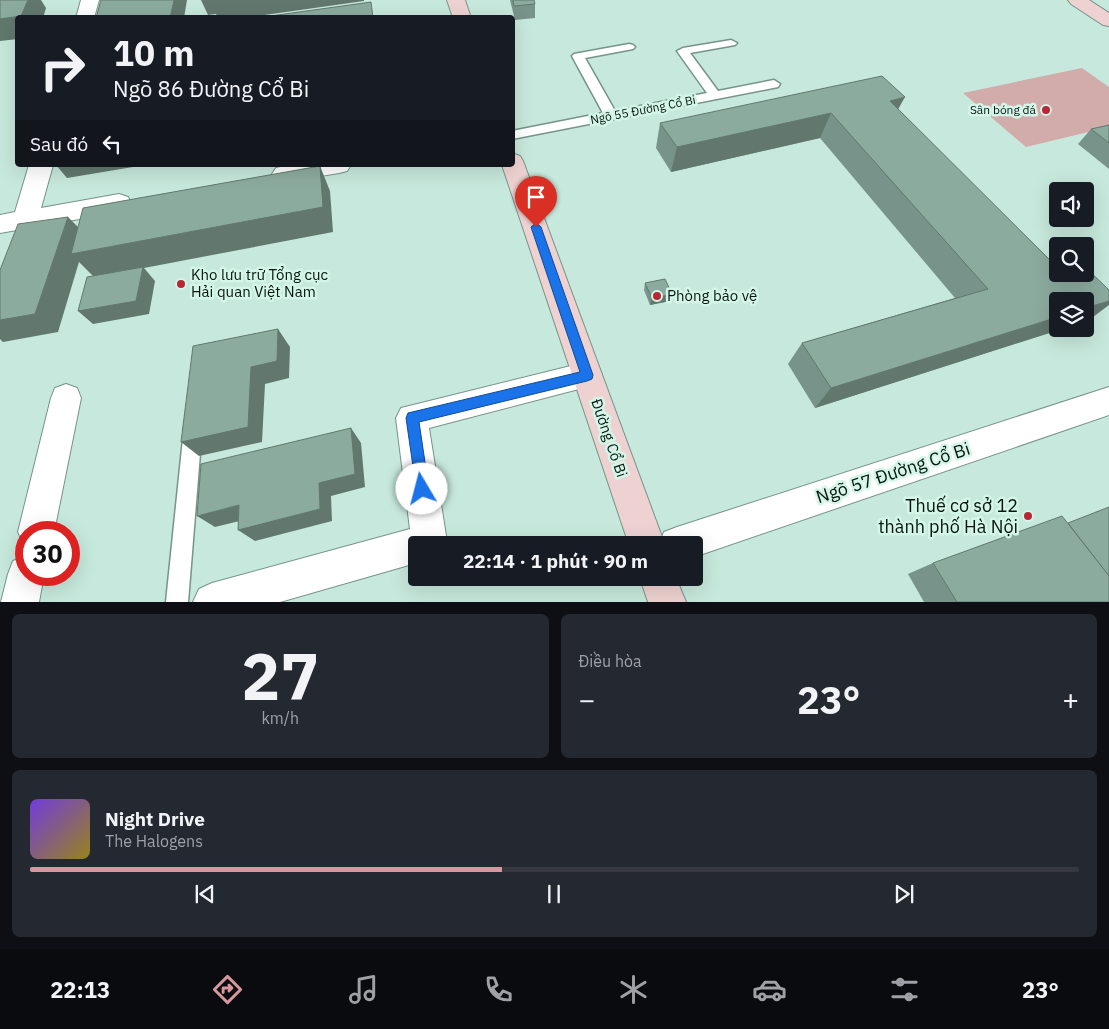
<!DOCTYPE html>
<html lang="vi">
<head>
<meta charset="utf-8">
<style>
	:root { --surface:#171b24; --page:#242831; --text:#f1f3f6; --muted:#9ea1a6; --line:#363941; --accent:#d7979e }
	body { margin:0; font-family:"IBM Plex Sans",sans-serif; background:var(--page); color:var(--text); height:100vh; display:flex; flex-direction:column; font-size:19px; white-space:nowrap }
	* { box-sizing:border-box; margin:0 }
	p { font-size:16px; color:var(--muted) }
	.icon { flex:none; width:28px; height:28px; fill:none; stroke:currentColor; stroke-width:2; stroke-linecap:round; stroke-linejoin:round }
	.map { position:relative; height:602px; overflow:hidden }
	.panel { display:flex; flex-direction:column; gap:12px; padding:12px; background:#0d0f14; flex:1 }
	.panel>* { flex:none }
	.top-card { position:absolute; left:15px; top:15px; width:500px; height:152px; border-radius:5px; box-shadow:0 5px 20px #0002; background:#171b24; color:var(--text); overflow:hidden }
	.tools { position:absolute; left:1049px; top:182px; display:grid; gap:10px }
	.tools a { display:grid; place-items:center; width:45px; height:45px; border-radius:5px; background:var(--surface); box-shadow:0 5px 20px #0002; font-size:25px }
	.speed { position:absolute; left:15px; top:521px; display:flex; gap:10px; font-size:25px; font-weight:700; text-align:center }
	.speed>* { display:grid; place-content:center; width:65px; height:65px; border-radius:50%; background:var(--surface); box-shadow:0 5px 20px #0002; line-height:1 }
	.speed .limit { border:8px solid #d22; background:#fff; color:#111 }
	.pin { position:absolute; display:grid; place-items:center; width:42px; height:42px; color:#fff; margin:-51px -21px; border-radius:50% 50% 50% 0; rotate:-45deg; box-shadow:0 0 5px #0007 }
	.pin .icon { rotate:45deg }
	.me { position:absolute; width:55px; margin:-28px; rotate:352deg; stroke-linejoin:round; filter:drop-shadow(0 0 4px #0008) }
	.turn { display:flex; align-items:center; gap:18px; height:105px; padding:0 15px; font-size:22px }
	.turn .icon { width:65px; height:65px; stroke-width:2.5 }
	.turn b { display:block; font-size:35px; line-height:42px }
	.then { display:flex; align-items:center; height:48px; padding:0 15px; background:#0003; gap:10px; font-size:19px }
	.big { font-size:38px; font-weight:800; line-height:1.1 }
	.panel .tile { flex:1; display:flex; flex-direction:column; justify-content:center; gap:8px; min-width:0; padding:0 18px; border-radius:8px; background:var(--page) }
	.panel .dial { align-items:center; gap:0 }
	.dial b { font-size:65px; line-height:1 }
	.song { display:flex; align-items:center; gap:15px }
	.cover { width:60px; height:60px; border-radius:8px; background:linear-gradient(135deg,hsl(260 70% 55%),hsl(50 70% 35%)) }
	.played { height:5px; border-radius:2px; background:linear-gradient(90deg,var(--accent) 45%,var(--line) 45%) }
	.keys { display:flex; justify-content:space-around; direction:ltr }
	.heat { display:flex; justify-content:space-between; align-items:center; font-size:28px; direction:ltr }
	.panel .tiles { flex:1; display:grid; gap:12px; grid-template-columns:1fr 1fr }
	.tile:last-child { grid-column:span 2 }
	.trip { position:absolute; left:408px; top:536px; width:295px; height:50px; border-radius:5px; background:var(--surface); box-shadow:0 5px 20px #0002; font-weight:800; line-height:50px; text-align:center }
	.menu { display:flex; height:80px; justify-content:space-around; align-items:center; background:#090b0e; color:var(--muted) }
	.menu .icon { width:35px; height:35px }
	.menu .current { color:var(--accent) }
	.menu b { font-size:22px; color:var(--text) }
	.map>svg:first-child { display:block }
	.green { fill:#d2acaa }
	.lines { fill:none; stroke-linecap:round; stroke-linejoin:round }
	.lane-casing { stroke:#769489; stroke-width:3 }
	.street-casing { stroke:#769489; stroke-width:2 }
	.secondary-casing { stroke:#769489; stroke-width:2 }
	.lane { fill:#fff; fill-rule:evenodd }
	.street { fill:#fff; fill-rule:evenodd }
	.secondary { fill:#edd2d1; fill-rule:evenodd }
	.wall { fill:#789389 }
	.shaded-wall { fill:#62786f }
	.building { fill:#8cab9f; stroke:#62786f }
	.route { fill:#1a73e8; stroke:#114b97 }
	.poi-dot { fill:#b82733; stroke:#d4f6e9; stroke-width:2 }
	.labels { text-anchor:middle; stroke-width:5; stroke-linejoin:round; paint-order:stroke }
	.far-street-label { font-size:12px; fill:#091511; stroke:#d4f6e9 }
	.far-poi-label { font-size:12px; fill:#091511; stroke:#d4f6e9; text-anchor:end }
	.poi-label { font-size:15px; fill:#091511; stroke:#d4f6e9; text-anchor:start }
	.street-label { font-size:15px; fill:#091511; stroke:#d4f6e9 }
	.near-street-label { font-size:18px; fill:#091511; stroke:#d4f6e9 }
	.near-poi-label { font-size:18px; fill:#091511; stroke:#d4f6e9; text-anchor:end }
</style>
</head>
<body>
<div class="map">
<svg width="1109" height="602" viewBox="0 0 1109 602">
	<rect width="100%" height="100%" fill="#c7e8dc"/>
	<polygon class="green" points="1082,68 1109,87 1109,127 1026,147 963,93"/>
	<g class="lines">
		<g class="lane-casing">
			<g id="lane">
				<polygon points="731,40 737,43 735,45 690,53 718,91 774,80 780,84 778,87 512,139 512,131 603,113 572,56 574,54 629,44 633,45 635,47 633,49 585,58 615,111 707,93 677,51 683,48"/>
				<polygon points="193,420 200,423 202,429 188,602 166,602 184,429 186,423"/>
			</g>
		</g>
		<g class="street-casing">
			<g id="street">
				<polygon points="81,0 99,0 94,18 76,18"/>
				<polygon points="29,165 53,165 41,208 119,194 128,197 131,203 128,209 119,212 0,233 0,215 15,212"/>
				<polygon points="290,165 351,165 347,171 339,173 284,182 276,180 272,174 276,168"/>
				<polygon points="587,362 598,366 602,375 598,384 429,428 447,542 446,545 416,545 416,563 280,602 193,602 199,589 212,583 410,529 396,418 401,408"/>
				<polygon points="66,384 77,388 81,398 54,532 26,532 26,546 24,544 18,532 51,398 55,388"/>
				<polygon points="1109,387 1109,415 694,557 694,545 659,545 664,532 677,527"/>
				<polygon points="26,556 26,575 44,575 39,602 1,602 8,574 13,561"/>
			</g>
		</g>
		<g class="secondary-casing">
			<g id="secondary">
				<polygon points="447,0 465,0 471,18 453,18"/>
				<polygon points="1068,0 1089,0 1109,13 1109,26 1103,25 1071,4"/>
				<polygon points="512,153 520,156 523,161 665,545 629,545 502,165 512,165"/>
				<polygon points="640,578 676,578 686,602 648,602"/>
			</g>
		</g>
		<use href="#lane" class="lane"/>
		<use href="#street" class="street"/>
		<use href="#secondary" class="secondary"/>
	</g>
	<g class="wall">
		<polygon points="510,0 534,0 535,4 535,18 515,20"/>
		<polygon points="898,109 1089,320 815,408 788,364 802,343 955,298 820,138 671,172 656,148 660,123"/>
		<polygon points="1109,125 1109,169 1078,144 1091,129"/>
		<polygon points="645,283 670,301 650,305 644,290"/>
		<polygon points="933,563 1109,602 924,602 908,574"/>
	</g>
	<g class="shaded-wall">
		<polygon points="28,0 41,0 46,8 43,18 18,18 18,39 0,41 0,19"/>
		<polygon points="174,0 187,0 184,18 170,18"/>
		<polygon points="201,0 364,0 364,1 244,18 218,18 216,14 208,15"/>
		<polygon points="905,97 891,122 890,101"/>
		<polygon points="831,113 820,138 671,172 677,147"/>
		<polygon points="56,165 145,165 67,178"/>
		<polygon points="320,166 330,191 333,232 144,268 155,281 149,314 93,324 78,311 95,278 79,262 58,332 3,342 0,339 0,320 68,217 87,236"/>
		<polygon points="672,294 670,301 650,305 652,298"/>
		<polygon points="1109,301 1109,305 1089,320 1085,322 1085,308"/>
		<polygon points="1058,317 1058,329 1062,329 815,408 831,388"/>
		<polygon points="278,329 290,347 289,378 265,384 262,442 199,456 181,442"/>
		<polygon points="351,428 361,443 365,487 331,496 332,521 255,541 238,530 319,483"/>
		<polygon points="239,505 256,517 215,527 197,516"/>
	</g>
	<g class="building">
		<polygon points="0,0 28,0 21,16 0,19"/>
		<polygon points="101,0 174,0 170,18 96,18"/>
		<polygon points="513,0 534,0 535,4 514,6"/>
		<polygon points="371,2 373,18 256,18"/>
		<polygon points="882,76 905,97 890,101 1058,268 1058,274 1085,274 1085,267 1109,290 1109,301 1085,308 1085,301 1058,301 1058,317 831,388 802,343 988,289 831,113 677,147 660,123"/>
		<polygon points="1109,125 1109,143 1091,129"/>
		<polygon points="320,166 323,207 71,254 83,208"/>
		<polygon points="68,217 35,314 0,320 0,270 18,224"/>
		<polygon points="143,267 136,301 78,311 87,277"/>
		<polygon points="665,279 672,294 652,298 645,283"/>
		<polygon points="278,329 277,361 251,367 248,427 181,442 193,346"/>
		<polygon points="351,428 355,474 319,483 320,509 238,530 239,505 197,516 201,464"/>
		<polygon points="1109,507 1109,576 1068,523"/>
		<polygon points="1062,516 1109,576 1109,602 957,602 933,563"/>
	</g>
	<polygon class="route" points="536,223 541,227 593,375 592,379 587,381 419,422 429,489 427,494 422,496 417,494 406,418 408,413 580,372 531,227"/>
	<g class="poi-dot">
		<circle cx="1046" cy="110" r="5"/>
		<circle cx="181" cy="284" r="5"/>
		<circle cx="657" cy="296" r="5"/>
		<circle cx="1028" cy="516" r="5"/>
	</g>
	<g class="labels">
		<g class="far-street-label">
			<text transform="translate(643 110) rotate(-11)" y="4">Ngõ 55 Đường Cổ Bi</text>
		</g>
		<g class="far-poi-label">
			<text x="1036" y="114">Sân bóng đá</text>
		</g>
		<g class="poi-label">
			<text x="191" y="280">Kho lưu trữ Tổng cục<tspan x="191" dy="17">Hải quan Việt Nam</tspan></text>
			<text x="667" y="301">Phòng bảo vệ</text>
		</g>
		<g class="street-label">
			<text transform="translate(609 438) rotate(71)" y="5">Đường Cổ Bi</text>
		</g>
		<g class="near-street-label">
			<text transform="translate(893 473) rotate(-18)" y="6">Ngõ 57 Đường Cổ Bi</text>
		</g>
		<g class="near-poi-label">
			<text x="1018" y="512">Thuế cơ sở 12<tspan x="1018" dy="21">thành phố Hà Nội</tspan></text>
		</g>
	</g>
</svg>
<div class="tools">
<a><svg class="icon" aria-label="sound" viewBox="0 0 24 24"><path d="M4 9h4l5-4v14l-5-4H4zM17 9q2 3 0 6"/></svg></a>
<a><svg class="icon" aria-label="search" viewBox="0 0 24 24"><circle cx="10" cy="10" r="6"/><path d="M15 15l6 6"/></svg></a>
<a><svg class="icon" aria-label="layers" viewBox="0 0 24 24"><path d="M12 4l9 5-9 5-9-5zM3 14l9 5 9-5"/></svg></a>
</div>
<div class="speed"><div class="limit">30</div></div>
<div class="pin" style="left:536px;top:227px;background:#d93025"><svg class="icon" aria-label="arrive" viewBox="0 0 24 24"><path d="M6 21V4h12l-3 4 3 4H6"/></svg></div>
<svg class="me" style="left:422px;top:489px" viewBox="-20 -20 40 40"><circle r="19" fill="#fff"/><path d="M0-13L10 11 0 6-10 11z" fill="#1a73e8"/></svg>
<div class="trip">22:14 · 1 phút · 90 m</div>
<div class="top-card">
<div class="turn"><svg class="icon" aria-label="right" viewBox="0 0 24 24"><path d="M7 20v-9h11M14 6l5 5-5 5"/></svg><div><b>10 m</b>Ngõ 86 Đường Cổ Bi</div></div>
<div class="then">Sau đó<svg class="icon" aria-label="left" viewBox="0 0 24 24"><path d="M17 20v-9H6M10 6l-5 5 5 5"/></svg></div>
</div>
</div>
<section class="panel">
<div class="tiles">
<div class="tile dial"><b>27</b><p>km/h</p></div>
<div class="tile"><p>Điều hòa</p>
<div class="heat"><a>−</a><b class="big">23°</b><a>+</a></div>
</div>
<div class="tile">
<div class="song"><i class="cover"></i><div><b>Night Drive</b><p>The Halogens</p></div></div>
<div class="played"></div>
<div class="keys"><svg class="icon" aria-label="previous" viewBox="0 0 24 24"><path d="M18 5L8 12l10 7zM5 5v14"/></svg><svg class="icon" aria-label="pause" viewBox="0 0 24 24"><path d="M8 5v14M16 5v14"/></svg><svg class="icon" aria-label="next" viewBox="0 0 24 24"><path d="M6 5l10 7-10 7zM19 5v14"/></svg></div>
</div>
</div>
</section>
<nav class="menu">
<b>22:13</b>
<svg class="icon current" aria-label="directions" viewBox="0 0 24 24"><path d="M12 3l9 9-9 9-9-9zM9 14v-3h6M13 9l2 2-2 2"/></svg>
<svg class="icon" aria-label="music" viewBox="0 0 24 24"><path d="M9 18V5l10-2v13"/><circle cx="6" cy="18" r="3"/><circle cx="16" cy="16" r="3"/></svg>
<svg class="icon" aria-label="phone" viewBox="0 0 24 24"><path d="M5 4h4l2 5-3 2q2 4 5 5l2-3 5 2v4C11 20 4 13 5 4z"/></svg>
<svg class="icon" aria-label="climate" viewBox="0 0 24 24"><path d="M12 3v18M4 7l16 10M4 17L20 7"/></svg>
<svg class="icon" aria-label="car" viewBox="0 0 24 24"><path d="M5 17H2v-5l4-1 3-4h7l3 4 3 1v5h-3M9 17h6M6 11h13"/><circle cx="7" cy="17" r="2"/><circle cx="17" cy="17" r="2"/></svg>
<svg class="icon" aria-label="filters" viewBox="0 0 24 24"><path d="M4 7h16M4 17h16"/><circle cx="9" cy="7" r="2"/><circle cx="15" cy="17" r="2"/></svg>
<b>23°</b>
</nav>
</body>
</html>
